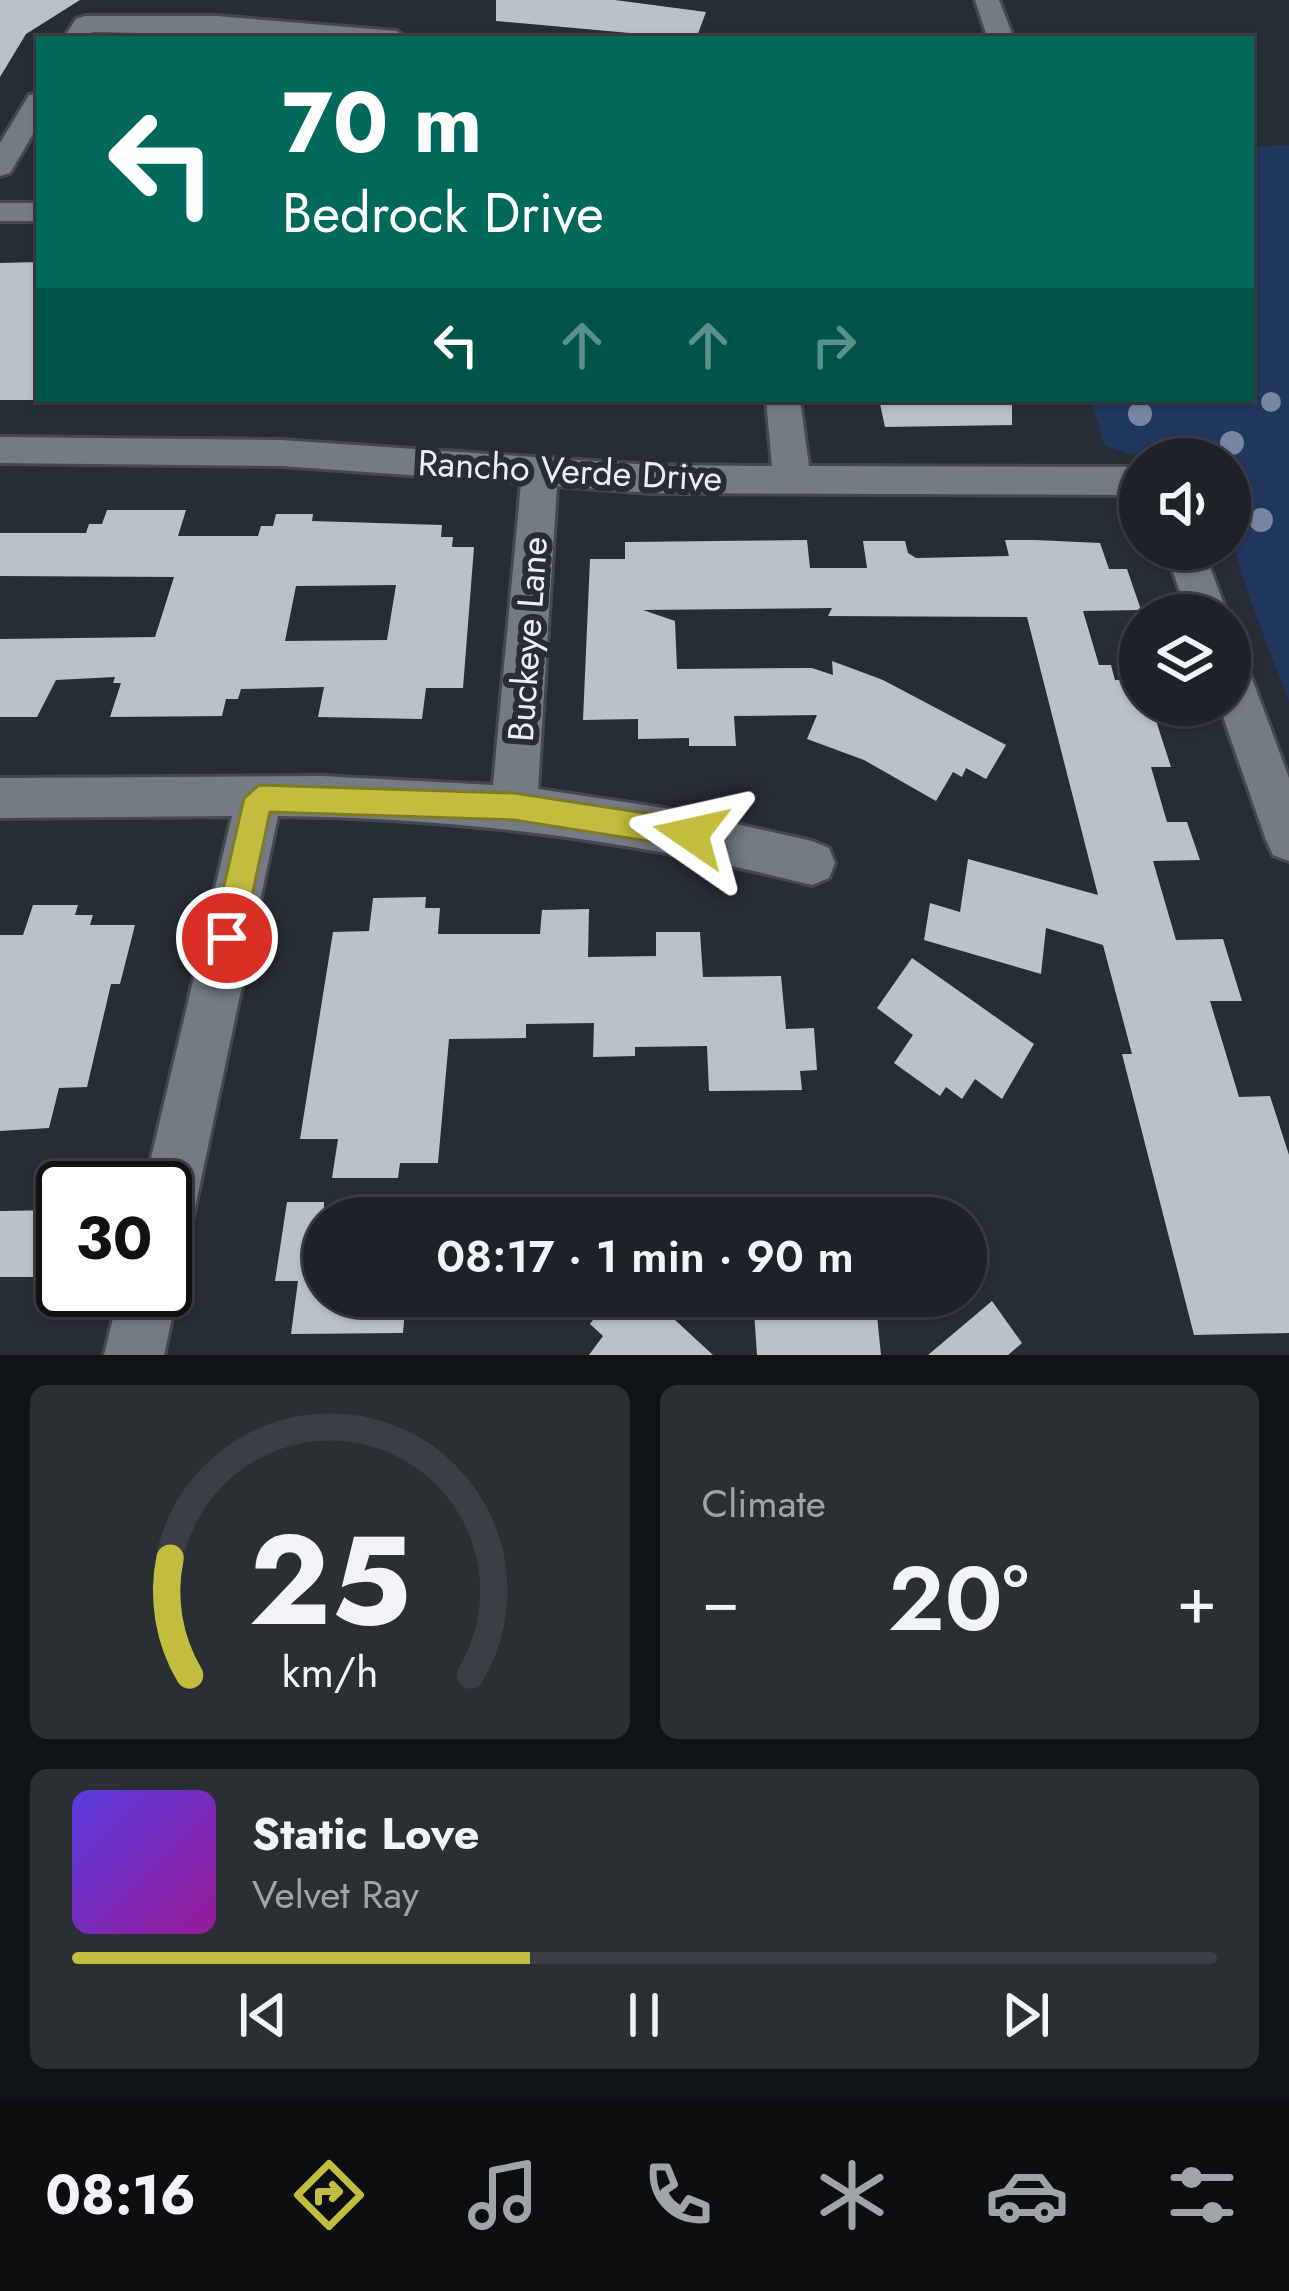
<!DOCTYPE html>
<html lang="en">
<head>
<meta charset="utf-8">
<style>
	:root { --surface:#1d2228; --page:#2a2f34; --text:#f1f3f6; --muted:#a0a4a8; --line:#3b3f45; --accent:#c2bd3f }
	body { margin:0; font-family:Jost,sans-serif; background:var(--page); color:var(--text); height:100vh; display:flex; flex-direction:column; font-size:45px; white-space:nowrap }
	* { box-sizing:border-box; margin:0 }
	p { font-size:39px; color:var(--muted) }
	.icon { flex:none; width:66px; height:66px; fill:none; stroke:currentColor; stroke-width:2; stroke-linecap:round; stroke-linejoin:round }
	.map { position:relative; height:1355px; overflow:hidden }
	.side { display:flex; flex-direction:column; gap:30px; padding:30px; background:#101316; flex:1 }
	.side>* { flex:none }
	.hud { position:absolute; left:36px; top:36px; width:1218px; height:366px; border-radius:0px; box-shadow:0 3px 9px #0004,0 0 0 3px var(--line); background:#00695c; color:#fff; overflow:hidden }
	.controls { position:absolute; left:1119px; top:438px; display:grid; gap:24px }
	.controls a { display:grid; place-items:center; width:132px; height:132px; border-radius:50%; background:var(--surface); box-shadow:0 3px 9px #0004,0 0 0 3px var(--line); font-size:60px }
	.speed { position:absolute; left:36px; top:1161px; display:flex; gap:24px; font-size:60px; font-weight:700; text-align:center }
	.speed>* { display:grid; place-content:center; width:156px; height:156px; border-radius:50%; background:var(--surface); box-shadow:0 3px 9px #0004,0 0 0 3px var(--line); line-height:1 }
	.speed .limit { border:6px solid #111; border-radius:18px; background:#fff; color:#111 }
	.pin { position:absolute; display:grid; place-items:center; width:102px; height:102px; color:#fff; margin:-51px; border:6px solid #fff; border-radius:50%; box-shadow:0 3px 12px #0007 }
	.me { position:absolute; width:132px; margin:-66px; rotate:281deg; stroke-linejoin:round; filter:drop-shadow(0 0 9px #0008) }
	.turn { display:flex; align-items:center; gap:42px; height:252px; padding:0 48px; font-size:54px }
	.turn .icon { width:156px; height:156px; stroke-width:2.5 }
	.turn b { display:block; font-size:84px; line-height:102px }
	.lanes { display:flex; align-items:center; height:114px; padding:0 48px; background:#0003; justify-content:center; gap:60px; direction:ltr }
	.lanes .off { opacity:.35 }
	.big { font-size:90px; font-weight:600; line-height:1.1 }
	.side .card { flex:1; display:flex; flex-direction:column; justify-content:center; gap:18px; min-width:0; padding:0 42px; border-radius:18px; background:var(--page) }
	.side .dial { align-items:center; gap:0 }
	.dial svg { height:312px; overflow:visible; fill:none; stroke:var(--line); stroke-width:7; stroke-linecap:round; text-anchor:middle }
	.dial text { fill:var(--text); stroke:none }
	.song { display:flex; align-items:center; gap:36px }
	.cover { width:144px; height:144px; border-radius:18px; background:linear-gradient(135deg,hsl(250 70% 55%),hsl(300 70% 35%)) }
	.played { height:12px; border-radius:6px; background:linear-gradient(90deg,var(--accent) 40%,var(--line) 40%) }
	.keys { display:flex; justify-content:space-around; direction:ltr }
	.heat { display:flex; justify-content:space-between; align-items:center; font-size:66px; direction:ltr }
	.side .tiles { flex:1; display:grid; gap:30px; grid-template-columns:1fr 1fr }
	.card:last-child { grid-column:span 2 }
	.trip { position:absolute; left:303px; top:1197px; width:684px; height:120px; border-radius:60px; background:var(--surface); box-shadow:0 3px 9px #0004,0 0 0 3px var(--line); font-weight:600; line-height:120px; text-align:center }
	.menu { display:flex; height:192px; justify-content:space-around; align-items:center; background:#0c0e10; color:var(--muted) }
	.menu .icon { width:84px; height:84px }
	.menu .current { color:var(--accent) }
	.menu b { font-size:54px; color:var(--text) }
	.map>svg:first-child { display:block }
	.green { fill:#1f385c }
	.building { fill:#b9c1cb; fill-rule:evenodd }
	.lines { fill:none; stroke-linecap:round; stroke-linejoin:round }
	.street-casing { stroke:#444950; stroke-width:6 }
	.street { fill:#747b85; fill-rule:evenodd }
	.tree { fill:#7688a1 }
	.route { fill:#c2bd3f; stroke:#7e7b29; stroke-width:3 }
	.labels { text-anchor:middle; stroke-width:12; stroke-linejoin:round; paint-order:stroke }
	.street-label { font-size:36px; fill:#eaeef4; stroke:#272d35 }
</style>
</head>
<body>
<div class="map">
<svg width="1289" height="1355" viewBox="0 0 1289 1355">
	<rect width="100%" height="100%" fill="#272d35"/>
	<path class="green" d="M1289,145v556c-22,-58 -48,-117 -59,-176 -4,-21 0,-45 0,-66h-84l-41,-13 -15,-47h161v-252z"/>
	<g class="building">
		<polygon points="0,0 80,0 26,34 0,77"/>
		<polygon points="496,0 615,0 706,12 696,39 496,21"/>
		<polygon points="39,262 39,400 0,400 0,263"/>
		<polygon points="879,399 1012,399 1012,425 885,427"/>
		<path d="M107,510h79l-8,26h80l3,-10h12l3,-12h37l-1,7 130,4 -1,12h12l-1,10h22l-11,141h-37l-4,31 -104,-2 6,-30 -83,2 -3,10h-12l-4,17 -112,1 11,-34h-8l2,-6 -59,3 -19,37h-37v-78l155,-2 19,-60 -174,-1v-43h86l3,-9h13zM396,585l-9,55 -102,1 11,-55z"/>
		<polygon points="807,540 810,568 867,568 863,541 905,541 908,553 916,558 1009,556 1005,540 1036,540 1100,543 1109,569 1127,569 1141,610 1083,611 1099,665 1111,665 1115,680 1140,679 1140,705 1151,705 1171,767 1151,767 1167,822 1187,822 1200,860 1153,861 1176,940 1223,939 1242,1001 1210,1001 1239,1097 1270,1096 1289,1155 1289,1333 1194,1335 1122,1054 1132,1054 1103,945 1046,928 1041,974 924,940 930,903 960,912 968,859 1098,895 1027,617 828,616 832,608 643,610 675,621 677,669 812,668 833,675 832,661 883,680 1006,745 986,779 966,768 962,777 953,772 936,801 864,760 807,739 817,715 734,716 736,746 689,746 689,738 638,739 638,719 583,720 590,559 625,559 625,542"/>
		<polygon points="426,897 425,908 440,908 438,934 540,934 542,910 589,909 588,957 656,956 656,932 700,932 703,977 781,976 786,1029 814,1028 817,1070 800,1071 802,1090 709,1091 707,1046 635,1047 635,1056 593,1057 594,1023 526,1024 526,1038 449,1039 438,1163 400,1163 398,1178 332,1178 338,1139 300,1139 333,932 369,931 373,898"/>
		<polygon points="33,905 78,905 75,915 93,915 90,925 135,925 120,984 111,984 87,1087 59,1088 49,1128 0,1131 0,935 23,935"/>
		<polygon points="912,958 1034,1044 1002,1099 975,1079 962,1099 946,1087 940,1096 894,1063 913,1035 877,1008"/>
		<polygon points="287,1202 324,1202 324,1296 406,1296 403,1333 291,1334 298,1281 275,1281"/>
		<polygon points="57,1210 39,1277 0,1277 0,1211"/>
		<polygon points="610,1296 649,1296 713,1355 589,1355 603,1336 590,1324"/>
		<polygon points="753,1296 875,1296 881,1355 757,1355"/>
		<polygon points="992,1301 1022,1343 1008,1355 928,1355"/>
	</g>
	<g class="lines">
		<g class="street-casing">
			<g id="street">
				<polygon points="975,0 999,0 1014,39 988,39"/>
				<polygon points="85,16 216,16 396,31 409,39 93,32 89,39 63,39 76,19"/>
				<polygon points="39,93 39,124 10,173 0,176 0,143 29,95"/>
				<rect x="0" y="203" width="39" height="18"/>
				<path d="M766,399h34l9,67 331,1v28l-488,-2 -95,-7 -19,303 126,19 148,33 17,7 6,15 -6,15 -17,7c-177,-45 -352,-67 -534,-69l-85,401 -8,20 -20,8v-57h-21l88,-372 -232,2v-40l322,-2 171,9 28,-302 -240,-17 -281,-3v-26l281,3 371,25 120,1z"/>
				<polygon points="1165,549 1203,549 1228,615 1188,615"/>
				<polygon points="1230,658 1245,664 1251,676 1289,778 1289,861 1273,855 1266,840 1219,705 1230,705"/>
				<polygon points="165,1268 178,1290 164,1355 104,1355 120,1290 165,1290"/>
			</g>
		</g>
		<use href="#street" class="street"/>
	</g>
	<g class="tree">
		<circle cx="1271" cy="402" r="10"/>
		<circle cx="1140" cy="414" r="12"/>
		<circle cx="1232" cy="443" r="12"/>
		<circle cx="1261" cy="520" r="12"/>
	</g>
	<polygon class="route" points="259,785 514,793 691,820 706,834 691,848 514,820 270,812 243,938 239,949 227,953 216,949 212,938 244,798"/>
	<g class="labels">
		<g class="street-label">
			<text transform="translate(570 470) rotate(3)" y="13">Rancho Verde Drive</text>
			<text transform="translate(527 639) rotate(-86)" y="13">Buckeye Lane</text>
		</g>
	</g>
</svg>
<div class="controls">
<a><svg class="icon" aria-label="sound" viewBox="0 0 24 24"><path d="M4 9h4l5-4v14l-5-4H4zM17 9q2 3 0 6"/></svg></a>
<a><svg class="icon" aria-label="layers" viewBox="0 0 24 24"><path d="M12 4l9 5-9 5-9-5zM3 14l9 5 9-5"/></svg></a>
</div>
<div class="speed"><div class="limit">30</div></div>
<div class="pin" style="left:227px;top:938px;background:#d93025"><svg class="icon" aria-label="arrive" viewBox="0 0 24 24"><path d="M6 21V4h12l-3 4 3 4H6"/></svg></div>
<svg class="me" style="left:691px;top:834px" viewBox="-20 -20 40 40"><path d="M0-17L14 15 0 8-14 15z" fill="#c2bd3f" stroke="#fff" stroke-width="4"/></svg>
<div class="trip">08:17 · 1 min · 90 m</div>
<div class="hud">
<div class="turn"><svg class="icon" aria-label="left" viewBox="0 0 24 24"><path d="M17 20v-9H6M10 6l-5 5 5 5"/></svg><div><b>70 m</b>Bedrock Drive</div></div>
<div class="lanes"><svg class="icon" aria-label="left" viewBox="0 0 24 24"><path d="M17 20v-9H6M10 6l-5 5 5 5"/></svg><svg class="icon off" aria-label="ahead" viewBox="0 0 24 24"><path d="M12 20V5M6 11l6-6 6 6"/></svg><svg class="icon off" aria-label="ahead" viewBox="0 0 24 24"><path d="M12 20V5M6 11l6-6 6 6"/></svg><svg class="icon off" aria-label="right" viewBox="0 0 24 24"><path d="M7 20v-9h11M14 6l5 5-5 5"/></svg></div>
</div>
</div>
<section class="side">
<div class="tiles">
<div class="card dial"><svg viewBox="0 0 100 80">
<path d="M14 69A42 42 0 1 1 86 69"/>
<path d="M14 69A42 42 0 0 1 9 39" stroke="#c2bd3f"/>
<text x="50" y="56" font-size="32" font-weight="700">25</text>
<text x="50" y="72" font-size="11">km/h</text>
</svg></div>
<div class="card"><p>Climate</p>
<div class="heat"><a>−</a><b class="big">20°</b><a>+</a></div>
</div>
<div class="card">
<div class="song"><i class="cover"></i><div><b>Static Love</b><p>Velvet Ray</p></div></div>
<div class="played"></div>
<div class="keys"><svg class="icon" aria-label="previous" viewBox="0 0 24 24"><path d="M18 5L8 12l10 7zM5 5v14"/></svg><svg class="icon" aria-label="pause" viewBox="0 0 24 24"><path d="M8 5v14M16 5v14"/></svg><svg class="icon" aria-label="next" viewBox="0 0 24 24"><path d="M6 5l10 7-10 7zM19 5v14"/></svg></div>
</div>
</div>
</section>
<nav class="menu">
<b>08:16</b>
<svg class="icon current" aria-label="directions" viewBox="0 0 24 24"><path d="M12 3l9 9-9 9-9-9zM9 14v-3h6M13 9l2 2-2 2"/></svg>
<svg class="icon" aria-label="music" viewBox="0 0 24 24"><path d="M9 18V5l10-2v13"/><circle cx="6" cy="18" r="3"/><circle cx="16" cy="16" r="3"/></svg>
<svg class="icon" aria-label="phone" viewBox="0 0 24 24"><path d="M5 4h4l2 5-3 2q2 4 5 5l2-3 5 2v4C11 20 4 13 5 4z"/></svg>
<svg class="icon" aria-label="climate" viewBox="0 0 24 24"><path d="M12 3v18M4 7l16 10M4 17L20 7"/></svg>
<svg class="icon" aria-label="car" viewBox="0 0 24 24"><path d="M5 17H2v-5l4-1 3-4h7l3 4 3 1v5h-3M9 17h6M6 11h13"/><circle cx="7" cy="17" r="2"/><circle cx="17" cy="17" r="2"/></svg>
<svg class="icon" aria-label="filters" viewBox="0 0 24 24"><path d="M4 7h16M4 17h16"/><circle cx="9" cy="7" r="2"/><circle cx="15" cy="17" r="2"/></svg>
</nav>
</body>
</html>
